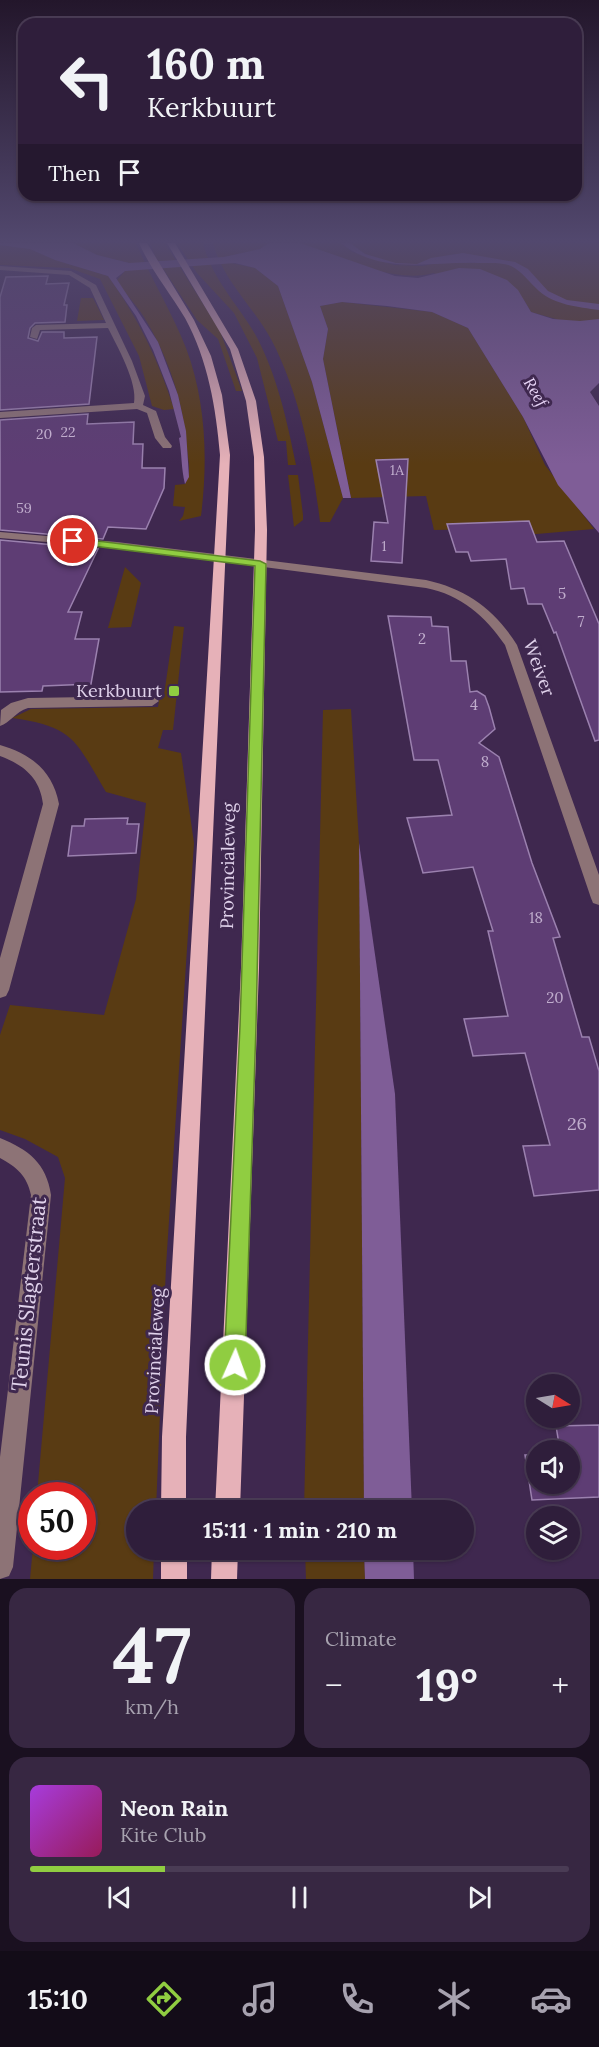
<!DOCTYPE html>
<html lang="en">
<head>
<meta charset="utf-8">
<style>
	:root { --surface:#2f1e3b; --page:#372742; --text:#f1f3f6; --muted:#a7a2af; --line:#4a3c55; --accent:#90cd41 }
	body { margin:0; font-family:Lora,serif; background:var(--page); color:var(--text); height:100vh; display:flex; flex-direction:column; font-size:22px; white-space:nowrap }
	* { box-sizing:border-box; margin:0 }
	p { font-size:20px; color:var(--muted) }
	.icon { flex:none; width:33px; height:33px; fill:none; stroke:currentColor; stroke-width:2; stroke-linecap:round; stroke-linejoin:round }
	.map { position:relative; height:1579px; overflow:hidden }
	.panel { display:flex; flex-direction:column; gap:9px; padding:9px; background:#1a1020; flex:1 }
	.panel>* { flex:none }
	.banner { position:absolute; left:18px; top:18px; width:564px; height:183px; border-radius:18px; box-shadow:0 2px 4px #0004,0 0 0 2px var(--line); background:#2f1e3b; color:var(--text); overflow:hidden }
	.needle { width:39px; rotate:101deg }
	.controls { position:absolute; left:526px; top:1374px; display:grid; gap:12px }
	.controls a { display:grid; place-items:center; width:54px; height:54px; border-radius:50%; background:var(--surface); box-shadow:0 2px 4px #0004,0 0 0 2px var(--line); font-size:30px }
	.speed { position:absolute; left:18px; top:1482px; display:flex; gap:12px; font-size:30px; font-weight:700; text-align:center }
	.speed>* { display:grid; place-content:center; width:78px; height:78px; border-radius:50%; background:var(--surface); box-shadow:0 2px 4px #0004,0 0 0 2px var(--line); line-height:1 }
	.speed .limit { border:9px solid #d22; background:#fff; color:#111 }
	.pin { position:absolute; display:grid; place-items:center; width:51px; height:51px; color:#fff; margin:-26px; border:3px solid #fff; border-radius:50%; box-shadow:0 2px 6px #0007 }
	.me { position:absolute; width:66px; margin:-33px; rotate:2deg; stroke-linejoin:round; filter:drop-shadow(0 0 4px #0008) }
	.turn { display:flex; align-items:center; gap:21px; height:126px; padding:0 30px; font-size:27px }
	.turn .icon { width:78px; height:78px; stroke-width:2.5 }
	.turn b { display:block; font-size:42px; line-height:51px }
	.then { display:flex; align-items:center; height:57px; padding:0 30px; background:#0003; gap:12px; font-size:22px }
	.big { font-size:45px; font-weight:800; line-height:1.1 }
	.panel .tile { flex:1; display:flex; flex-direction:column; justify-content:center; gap:9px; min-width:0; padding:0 21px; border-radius:18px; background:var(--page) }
	.panel .dial { align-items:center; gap:0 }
	.dial b { font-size:78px; line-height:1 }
	.song { display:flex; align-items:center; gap:18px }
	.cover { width:72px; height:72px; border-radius:9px; background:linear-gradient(135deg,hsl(280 70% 55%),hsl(330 70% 35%)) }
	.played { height:6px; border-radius:3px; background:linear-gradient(90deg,var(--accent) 25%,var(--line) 25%) }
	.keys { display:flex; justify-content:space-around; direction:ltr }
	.heat { display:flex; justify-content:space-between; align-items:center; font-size:33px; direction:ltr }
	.panel .tiles { flex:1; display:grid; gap:9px; grid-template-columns:1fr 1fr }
	.tile:last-child { grid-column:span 2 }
	.trip { position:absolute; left:126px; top:1500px; width:348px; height:60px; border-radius:30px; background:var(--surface); box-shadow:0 2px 4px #0004,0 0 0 2px var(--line); font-weight:800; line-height:60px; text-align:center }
	.menu { display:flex; height:96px; justify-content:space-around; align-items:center; background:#130c18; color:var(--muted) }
	.menu .icon { width:42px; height:42px }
	.menu .current { color:var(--accent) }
	.menu b { font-size:27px; color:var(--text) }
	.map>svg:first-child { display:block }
	.green { fill:#593b13 }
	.water { fill:#7f5d97 }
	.building { fill:#5e3d74; stroke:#9b81af; stroke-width:1.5 }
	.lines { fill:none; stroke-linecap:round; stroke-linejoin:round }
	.minor { fill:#8d7376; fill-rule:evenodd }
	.major { fill:#e6b1b8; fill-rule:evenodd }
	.route { fill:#90cd41; stroke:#5e852a; stroke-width:1.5 }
	.poi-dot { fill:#90cd41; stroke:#3f284f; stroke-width:2 }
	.labels { text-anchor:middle; stroke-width:6; stroke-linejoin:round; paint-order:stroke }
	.far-number-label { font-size:14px; fill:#c0adcd }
	.number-label { font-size:15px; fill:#c0adcd }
	.far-water-label { font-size:16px; font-style:italic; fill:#e7d4f6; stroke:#3f284f }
	.street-label { font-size:18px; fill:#e0d2eb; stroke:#3f284f }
	.poi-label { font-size:18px; fill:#e0d2eb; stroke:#3f284f; text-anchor:end }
	.near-number-label { font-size:18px; fill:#c0adcd }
	.near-street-label { font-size:21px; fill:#e0d2eb; stroke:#3f284f }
</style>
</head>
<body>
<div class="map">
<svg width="599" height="1579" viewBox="0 0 599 1579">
	<rect width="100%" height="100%" fill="#3f284f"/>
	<g class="green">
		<path d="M73,243h63c15,36 36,69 50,105 20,53 22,112 15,168l-22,5 4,-5 2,-9 -12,-1 2,-21 10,-1c7,-11 3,-24 2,-36 -3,-45 -19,-92 -43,-131 -8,-13 -20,-24 -27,-37l8,-9 8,-1 -4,-7 -32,-8z"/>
		<polygon points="150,243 165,243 220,331 242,391 236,391 218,339 197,320 156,258"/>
		<path d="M177,243h26c9,36 34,60 52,91 22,40 32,87 41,131h-8l-2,-24h-8l-21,-83 -23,-45 -37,-40z"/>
		<path d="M213,243h56l-9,6 -36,8 2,5 29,6 23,18 34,96 31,116 -13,24h-10c-7,-59 -20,-127 -48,-181 -18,-34 -49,-60 -59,-98z"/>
		<path d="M300,243h41l11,9 42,13 28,1 21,-4 43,1 -2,-4c-8,-2 -16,-6 -23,-5 -13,0 -25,4 -36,8 -21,9 -60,-4 -75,-19h249v107l-43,-31 -25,-7 -7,-12 -91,-27c-35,11 -99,-15 -133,-30z"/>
		<path d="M0,245l30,4 25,11 53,16c30,42 50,83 66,133l-10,1 -12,-4 -13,-50 -39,-77 -31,-11 -69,-3z"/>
		<polygon points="81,298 93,298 104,320 77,321"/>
		<polygon points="342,302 432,312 468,328 523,417 545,465 594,529 502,537 483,529 434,530 426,496 351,498 323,359 328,329 320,306"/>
		<polygon points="288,475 298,475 303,515 303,520 294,527"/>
		<polygon points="125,567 141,583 131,627 108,628"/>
		<path d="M174,626l10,1 -11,103h-10l-5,18 23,5 13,90 -28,423 -10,244h-20v40h18l-1,29h-123l3,-32 49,-1v-50l-45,-1 28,-317 -7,-21 -33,-18 -25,-9v-95l10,-30 94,10 32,-116 10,-96 -40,-11c-31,-52 -31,-65 -94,-74l19,-9 127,-2 2,-12h4z"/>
		<polygon points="351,709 359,843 364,1510 304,1510 323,710"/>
		<polygon points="305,1550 364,1550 365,1579 306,1579"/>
	</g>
	<g class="water">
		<path d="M0,243h73l24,12 32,8 95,-6 36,-8 9,-6h31l95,33 23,2 41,-10 21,1 27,11 11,10 13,22 22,7 27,2 19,-2v64l-9,9 9,14v127l-41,-48 -35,-68 -55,-89 -36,-16 -45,-6 -45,-4 -22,4 8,23 -5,30 28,139h-8l-31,-116 -34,-96 -23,-18 -20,-5 -110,8 -9,7 42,64 20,53 8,36 3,46 -4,7c-4,-16 -3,-30 -6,-46l2,-1 -12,-46 -16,-41 -17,-34 -28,-40 -53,-16 -25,-11 -30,-4z"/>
		<path d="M341,243h9l15,11 31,9 21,1 14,-6 32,-5 52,9 13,7 20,22 19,9 32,4v6c-21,-3 -44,-5 -60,-19 -9,-8 -17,-20 -28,-25 -9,-4 -22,-3 -32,-3 -48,-2 -96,13 -138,-20z"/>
		<polygon points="359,843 395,1094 412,1510 364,1510"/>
		<polygon points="364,1550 413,1550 414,1579 365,1579"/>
	</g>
	<g class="building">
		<polygon points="48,276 46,284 69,283 64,305 67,305 65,322 35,323 30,328 28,338 38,341 42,332 64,332 64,338 97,337 89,404 0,410 0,297 6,277"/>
		<polygon points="88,414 87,424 134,422 133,444 143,444 142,468 165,468 164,488 146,529 108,527 103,539 0,530 0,420"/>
		<polygon points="408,459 402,563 371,561 374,522 388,523 376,460"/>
		<polygon points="529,521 537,542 564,541 599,624 599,740 595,741 556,632 554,633 542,604 528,604 524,588 511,589 506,559 471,561 468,552 456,552 447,524"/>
		<polygon points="0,540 98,549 68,612 82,612 75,639 99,639 91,684 43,686 42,691 0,692"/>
		<polygon points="388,616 431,617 432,626 448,627 451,661 466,661 470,692 477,691 485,696 489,707 495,729 479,743 499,757 532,863 560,937 553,938 582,1037 589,1037 599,1071 599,1190 534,1196 523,1146 550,1145 525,1053 473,1056 464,1019 508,1016 488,931 493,931 473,867 423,873 407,818 452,815 438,760 414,760"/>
		<polygon points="128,818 127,824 139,824 136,853 68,856 72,826 84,826 85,819"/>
		<polygon points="599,1425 599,1497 532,1500 525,1455 537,1455 537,1484 570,1484 570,1450 560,1450 556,1426"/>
	</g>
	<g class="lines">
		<g class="minor">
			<path d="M0,266l71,5 25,14 36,76 13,35 -2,9 13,6 9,26 7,9 -1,2h-8l-8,-10 -8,-25 -10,-4 -137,9v-6l134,-9c4,-20 -17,-57 -26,-75l-68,2 -3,9 -7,-2 2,-9 4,-3 70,-2 -16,-35 -21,-13 -69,-5z"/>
			<path d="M0,532l117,10 309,38c41,9 69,30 91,65l82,230v30l-6,-2 -2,-5 -86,-253c-20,-29 -44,-50 -79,-57l-309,-40 -117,-10z"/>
			<path d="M152,696l7,5 -7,5 -124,2c-13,4 -18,15 -28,18l1,-16 10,-7 17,-5z"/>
			<path d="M0,745c31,9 53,26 59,59l-50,186 -3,6 -6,2v-40l43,-154c-3,-26 -19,-39 -43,-48z"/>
			<path d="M0,1138c29,12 46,25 51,57l-38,372 -4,9 -9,3v-122l31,-262c-4,-19 -14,-28 -31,-37z"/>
		</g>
		<g class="major">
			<path d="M139,243h8l47,77 17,36 11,39 8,60 -44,982v73h-25l1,-73 58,-982c-4,-47 -12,-95 -35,-137 -15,-25 -34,-48 -46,-75z"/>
			<polygon points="167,243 175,243 238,349 256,401 264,457 267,530 259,968 240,1510 215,1510 241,968 255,530 254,457 246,401 230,349"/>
			<rect x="161" y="1550" width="26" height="29"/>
			<polygon points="212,1550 238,1550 237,1579 211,1579"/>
		</g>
	</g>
	<linearGradient id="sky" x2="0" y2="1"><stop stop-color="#23162b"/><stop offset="0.52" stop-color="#52486e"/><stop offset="1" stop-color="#52486e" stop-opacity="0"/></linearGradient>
	<rect width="599" height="464" fill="url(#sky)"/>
	<polygon class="route" points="73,538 260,561 266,564 256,1026 245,1365 242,1372 235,1375 227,1372 224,1365 240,1026 255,566 69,543 69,539"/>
	<rect class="poi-dot" x="168" y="685" width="12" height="12" rx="3"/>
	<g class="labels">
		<g class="far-number-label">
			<text x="68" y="437">22</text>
			<text x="44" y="439">20</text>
			<text x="397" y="475">1A</text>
			<text x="24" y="513">59</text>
			<text x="384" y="551">1</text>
		</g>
		<g class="number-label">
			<text x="562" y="599">5</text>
			<text x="581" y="627">7</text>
			<text x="422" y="644">2</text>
			<text x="474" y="710">4</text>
			<text x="485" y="767">8</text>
			<text x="536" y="923">18</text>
			<text x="555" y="1003">20</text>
		</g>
		<g class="far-water-label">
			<text transform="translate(536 392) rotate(59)" y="6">Reef</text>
		</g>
		<g class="street-label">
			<text transform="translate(539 668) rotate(70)" y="6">Weiver</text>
			<text transform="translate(228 866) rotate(-89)" y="6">Provincialeweg</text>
			<text transform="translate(155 1351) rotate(-87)" y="6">Provincialeweg</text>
		</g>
		<g class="poi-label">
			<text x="162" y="697">Kerkbuurt</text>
		</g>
		<g class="near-number-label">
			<text x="577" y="1130">26</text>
		</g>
		<g class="near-street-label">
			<text transform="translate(29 1294) rotate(-84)" y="7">Teunis Slagterstraat</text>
		</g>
	</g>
</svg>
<div class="controls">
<a><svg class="needle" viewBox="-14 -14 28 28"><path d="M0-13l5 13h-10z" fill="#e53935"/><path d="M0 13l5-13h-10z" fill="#a7a2af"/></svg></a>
<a><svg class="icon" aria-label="sound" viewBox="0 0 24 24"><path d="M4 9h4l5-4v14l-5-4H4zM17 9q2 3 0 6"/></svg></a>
<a><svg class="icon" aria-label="layers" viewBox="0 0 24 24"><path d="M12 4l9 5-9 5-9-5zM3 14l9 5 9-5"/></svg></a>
</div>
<div class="speed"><div class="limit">50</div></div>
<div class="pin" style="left:73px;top:541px;background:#d93025"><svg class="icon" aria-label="arrive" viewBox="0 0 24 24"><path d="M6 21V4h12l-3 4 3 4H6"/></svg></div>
<svg class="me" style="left:235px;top:1365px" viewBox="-20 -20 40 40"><circle r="17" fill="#90cd41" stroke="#fff" stroke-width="3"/><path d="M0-11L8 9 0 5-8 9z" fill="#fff"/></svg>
<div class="trip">15:11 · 1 min · 210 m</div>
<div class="banner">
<div class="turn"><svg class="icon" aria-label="left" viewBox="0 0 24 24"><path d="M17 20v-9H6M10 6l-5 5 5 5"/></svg><div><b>160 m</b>Kerkbuurt</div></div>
<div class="then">Then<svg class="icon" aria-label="arrive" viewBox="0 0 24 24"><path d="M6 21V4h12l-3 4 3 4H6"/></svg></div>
</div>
</div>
<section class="panel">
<div class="tiles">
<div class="tile dial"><b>47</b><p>km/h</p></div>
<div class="tile"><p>Climate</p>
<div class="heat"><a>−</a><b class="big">19°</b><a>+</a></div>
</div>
<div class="tile">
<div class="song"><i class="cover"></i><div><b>Neon Rain</b><p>Kite Club</p></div></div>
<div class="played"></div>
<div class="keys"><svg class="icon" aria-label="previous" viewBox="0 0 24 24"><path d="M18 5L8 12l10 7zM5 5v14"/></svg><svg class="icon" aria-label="pause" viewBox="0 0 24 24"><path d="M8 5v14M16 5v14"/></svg><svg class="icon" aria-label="next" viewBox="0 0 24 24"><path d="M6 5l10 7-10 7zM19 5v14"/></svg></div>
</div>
</div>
</section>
<nav class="menu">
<b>15:10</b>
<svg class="icon current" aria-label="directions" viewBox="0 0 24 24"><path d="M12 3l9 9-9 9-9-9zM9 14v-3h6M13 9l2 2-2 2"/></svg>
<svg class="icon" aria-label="music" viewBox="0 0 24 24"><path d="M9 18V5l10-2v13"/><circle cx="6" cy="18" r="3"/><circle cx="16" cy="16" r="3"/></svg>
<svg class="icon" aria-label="phone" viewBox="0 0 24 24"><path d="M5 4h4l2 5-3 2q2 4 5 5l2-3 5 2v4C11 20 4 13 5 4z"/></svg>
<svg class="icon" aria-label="climate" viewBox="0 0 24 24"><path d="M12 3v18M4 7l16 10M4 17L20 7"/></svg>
<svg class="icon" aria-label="car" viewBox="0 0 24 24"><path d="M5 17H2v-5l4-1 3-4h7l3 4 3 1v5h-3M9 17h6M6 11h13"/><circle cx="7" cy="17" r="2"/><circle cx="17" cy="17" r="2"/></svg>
</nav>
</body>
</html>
